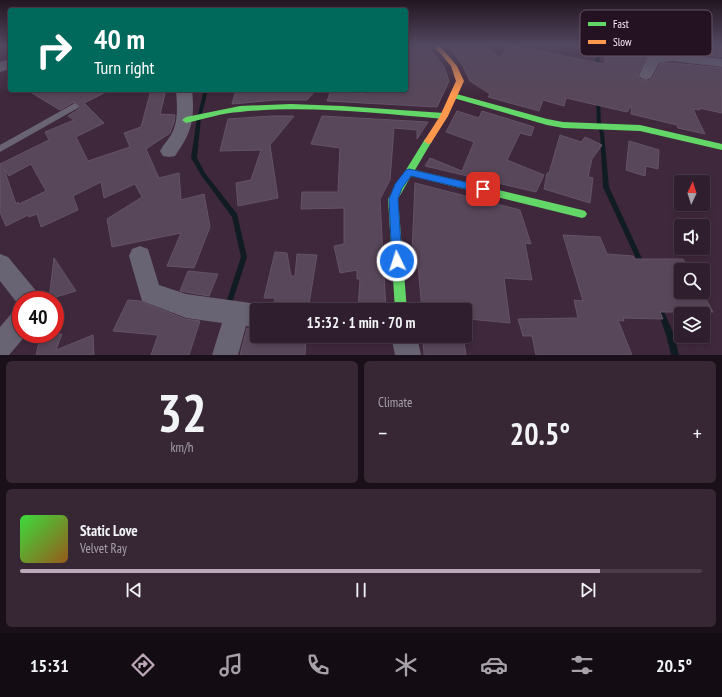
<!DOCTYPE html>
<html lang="en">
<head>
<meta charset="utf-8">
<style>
	:root { --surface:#2f1e2d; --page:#372735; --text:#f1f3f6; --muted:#a7a2aa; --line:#4a3c49; --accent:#bba7b8 }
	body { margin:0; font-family:"PT Sans Narrow",sans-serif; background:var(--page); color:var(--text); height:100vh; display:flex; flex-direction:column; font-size:15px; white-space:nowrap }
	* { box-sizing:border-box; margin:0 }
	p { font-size:13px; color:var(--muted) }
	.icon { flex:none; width:22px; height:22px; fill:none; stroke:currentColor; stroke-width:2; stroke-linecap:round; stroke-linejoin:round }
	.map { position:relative; height:355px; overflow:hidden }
	.drawer { display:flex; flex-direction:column; gap:6px; padding:6px; background:#1a1019; flex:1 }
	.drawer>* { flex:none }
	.top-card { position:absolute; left:8px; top:8px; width:400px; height:84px; border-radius:4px; box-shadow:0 2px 6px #0003,0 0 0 1px var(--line); background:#00695c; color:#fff; overflow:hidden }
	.needle { width:26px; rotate:4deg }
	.buttons { position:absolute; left:674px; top:175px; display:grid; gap:8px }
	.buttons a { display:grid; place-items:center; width:36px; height:36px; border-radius:4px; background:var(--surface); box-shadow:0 2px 6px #0003,0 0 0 1px var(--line); font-size:20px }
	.speed { position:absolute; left:12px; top:291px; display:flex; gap:8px; font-size:20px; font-weight:700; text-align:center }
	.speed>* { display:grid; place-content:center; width:52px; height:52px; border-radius:50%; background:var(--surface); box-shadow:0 2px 6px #0003,0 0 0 1px var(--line); line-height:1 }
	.speed .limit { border:6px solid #d22; background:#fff; color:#111 }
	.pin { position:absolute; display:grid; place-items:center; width:34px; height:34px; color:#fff; margin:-17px; border-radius:8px; box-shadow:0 2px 6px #0006 }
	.me { position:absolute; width:44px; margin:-22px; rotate:356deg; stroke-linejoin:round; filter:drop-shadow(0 0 3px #0008) }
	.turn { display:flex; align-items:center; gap:14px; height:84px; padding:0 20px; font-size:18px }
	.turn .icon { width:52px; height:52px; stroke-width:2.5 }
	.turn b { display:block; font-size:28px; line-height:34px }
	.big { font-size:30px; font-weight:800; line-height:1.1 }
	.drawer .tile { flex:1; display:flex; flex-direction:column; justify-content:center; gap:6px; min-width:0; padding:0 14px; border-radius:6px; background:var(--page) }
	.drawer .dial { align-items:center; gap:0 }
	.dial b { font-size:52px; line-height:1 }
	.song { display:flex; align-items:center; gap:12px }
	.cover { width:48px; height:48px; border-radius:6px; background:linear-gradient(135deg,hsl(120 70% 55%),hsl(30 70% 35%)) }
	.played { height:4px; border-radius:2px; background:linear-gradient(90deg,var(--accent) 85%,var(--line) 85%) }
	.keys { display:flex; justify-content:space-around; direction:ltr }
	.heat { display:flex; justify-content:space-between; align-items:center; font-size:22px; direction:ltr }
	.drawer .tiles { flex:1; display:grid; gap:6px; grid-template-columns:1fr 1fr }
	.tile:last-child { grid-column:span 2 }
	.trip { position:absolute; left:250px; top:303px; width:222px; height:40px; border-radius:4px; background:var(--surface); box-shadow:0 2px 6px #0003,0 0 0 1px var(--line); font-weight:800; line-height:40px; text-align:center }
	.menu { display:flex; height:64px; justify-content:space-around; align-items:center; background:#130c12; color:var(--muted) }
	.menu .icon { width:28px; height:28px }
	.menu .on { color:var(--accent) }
	.menu b { font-size:18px; color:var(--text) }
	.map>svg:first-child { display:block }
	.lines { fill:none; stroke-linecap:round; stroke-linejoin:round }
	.stream { fill:#101c22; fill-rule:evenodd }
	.building { fill:#58475a; stroke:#645366; fill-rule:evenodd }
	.lane { fill:#696473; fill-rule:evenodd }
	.street { fill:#696473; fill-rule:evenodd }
	.fast { fill:#63d668; fill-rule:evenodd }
	.slow { fill:#ff974d; fill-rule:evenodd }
	.route { fill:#1a73e8; stroke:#114b97 }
	.key { fill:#241121; stroke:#655362; stroke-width:1 }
	.key-label { font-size:11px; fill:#feecfa }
</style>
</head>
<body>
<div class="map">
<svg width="722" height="355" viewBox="0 0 722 355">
	<rect width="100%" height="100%" fill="#3f283c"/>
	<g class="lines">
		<g class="stream">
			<polygon points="595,46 599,46 600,69 598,70 596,69"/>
			<polygon points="204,90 208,90 201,118 197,158 205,173 237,214 247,257 231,306 230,308 228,309 226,308 225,306 241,257 232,217 201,175 191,158 197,118"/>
			<polygon points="596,97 598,97 600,98 601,125 604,133 609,187 645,265 644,267 642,268 640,267 603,187 600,133 597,125"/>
			<polygon points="659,303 661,304 674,335 679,355 671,355 666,335 656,306 657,304"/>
		</g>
	</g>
	<g class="building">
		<polygon points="406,46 428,46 444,67 449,81 437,107 327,101 331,90 365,94 367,90 406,90"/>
		<polygon points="457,46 485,46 500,58 507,46 515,46 604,64 607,46 722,46 722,57 673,52 648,55 638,74 640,79 647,81 652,79 660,64 673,63 722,68 722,113 699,108 700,110 693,109 705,134 678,128 677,125 631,114 632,105 627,112 566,98 564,106 543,100 539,111 488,97 490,94 470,81 463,66 450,48"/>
		<path d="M27,90h83l-26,13 20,20 -28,14 12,24 42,-14 -6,-14 17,-6 10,-37h15l-6,24 15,1 -1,7 -4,11 -24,16 13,29 20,-5 2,27 23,-6 6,33 -16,41 -27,-2 14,-33 -69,14 -5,-28 35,-22 -7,-13 -31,14 -3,-16 -28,14 5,14 -37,17 -4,-13 -8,3 -1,-2 -22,11 -6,-14v-48l49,-24 -4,-8 29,-12 -6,-4 11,-7 1,-2 -6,-5 -14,8zM31,164l15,27 -27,13 -1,-2 -2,2 -12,-35 5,7z"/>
		<polygon points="236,90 316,90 307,100 276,100 232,104"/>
		<polygon points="457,111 479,118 482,111 534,127 531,136 520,133 507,160 544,175 536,192 425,166 430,158 462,171 474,142 446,132"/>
		<polygon points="271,116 294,116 270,145 278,198 238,206 236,183 251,180 261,150 220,151 228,119"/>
		<polygon points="322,116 428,122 417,139 417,130 394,128 390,180 380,199 386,310 358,310 360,279 357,279 357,270 340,273 334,246 344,244 344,208 301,209 302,192 338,192 340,148 311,144"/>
		<polygon points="560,135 581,142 585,137 602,145 592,159 588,177 593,178 590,203 544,189 547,173 549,173"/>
		<polygon points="629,141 659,150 658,169 646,166 645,176 626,170"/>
		<polygon points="415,183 520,210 531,244 525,243 532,280 504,278 510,323 469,319 469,310 422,310 417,254 412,253"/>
		<polygon points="563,235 600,237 607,254 633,256 635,259 683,259 689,270 681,270 681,292 702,292 713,312 660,312 663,319 623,318 624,321 618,320 632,355 536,355 532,336 523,336 518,319 578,318 574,300 583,301"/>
		<polygon points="275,252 287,253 291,276 295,276 297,254 317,255 308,310 272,310 275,298 264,298"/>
		<polygon points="54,258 76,291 49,299"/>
		<polygon points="188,271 218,274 209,296 180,291"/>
		<polygon points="128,300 140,301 185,319 200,321 189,355 151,355 158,335 113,331"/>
		<polygon points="247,328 252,329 250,338 306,338 305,355 240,355"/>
		<polygon points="41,334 62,334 56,350 93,335 94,355 36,355"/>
		<polygon points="423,340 464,341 466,355 424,355"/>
	</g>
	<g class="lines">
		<polygon class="lane" points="75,103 79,106 78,108 0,152 0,145"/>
		<g class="street">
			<polygon points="673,53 722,59 722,67 673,61 659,63 651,78 646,80 641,78 639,75 648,56"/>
			<polygon points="10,59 10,69 0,72 0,62"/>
			<path d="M176,90h16c3,29 0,42 -17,66l-6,1 -6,-1 -3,-5c3,-6 8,-11 11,-16 8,-14 6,-30 5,-45z"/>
			<polygon points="140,246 148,249 159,285 186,294 257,304 266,307 267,310 257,310 257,328 246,326 238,355 212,355 222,323 186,318 142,301 129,256 132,249"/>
			<polygon points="0,254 8,257 37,292 41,300 21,300 21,308 0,281"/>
			<polygon points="21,310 21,334 27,334 9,355 0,355 0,327 12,313"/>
			<polygon points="391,336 417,336 421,355 395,355"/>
		</g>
		<g class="fast">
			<polygon points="450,93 453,93 547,119 563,122 640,125 722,144 722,150 640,131 563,128 547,125 450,97"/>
			<path d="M291,104l51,2 102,7 4,3 -4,3c-68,-6 -136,-14 -204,-7 -18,1 -36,7 -54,11l-4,-3 4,-3 54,-11z"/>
			<polygon points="428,138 432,141 415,170 582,210 585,211 587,214 585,217 582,218 411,176 398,199 407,310 395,310 388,199 425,139"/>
		</g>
		<polygon class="slow" points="434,46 440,46 457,66 464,81 448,116 431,143 428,144 424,141 440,116 456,81 451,66"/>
	</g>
	<linearGradient id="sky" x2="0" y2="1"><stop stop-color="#231621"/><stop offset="0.48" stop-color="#524861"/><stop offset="1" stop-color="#524861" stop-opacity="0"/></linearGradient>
	<rect width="722" height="95" fill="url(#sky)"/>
	<polygon class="route" points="409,169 483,186 487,189 483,193 411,176 402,188 398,199 402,261 401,265 397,266 393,265 392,261 389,199 395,184 406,170"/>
	<rect x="580" y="10" width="132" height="46" rx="6" class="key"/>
	<rect x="588" y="22" width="18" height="4" fill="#63d668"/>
	<rect x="588" y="40" width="18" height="4" fill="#ff974d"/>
	<g class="key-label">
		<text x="613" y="28">Fast</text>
		<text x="613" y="46">Slow</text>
	</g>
</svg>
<div class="buttons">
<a><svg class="needle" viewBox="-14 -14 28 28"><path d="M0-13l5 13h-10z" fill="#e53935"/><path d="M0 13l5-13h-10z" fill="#a7a2aa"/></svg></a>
<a><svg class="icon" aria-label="sound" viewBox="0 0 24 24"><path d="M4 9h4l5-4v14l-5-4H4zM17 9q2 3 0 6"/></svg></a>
<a><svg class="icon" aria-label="search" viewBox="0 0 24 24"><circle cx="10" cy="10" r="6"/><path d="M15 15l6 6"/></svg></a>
<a><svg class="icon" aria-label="layers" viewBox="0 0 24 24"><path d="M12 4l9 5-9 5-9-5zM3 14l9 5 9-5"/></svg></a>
</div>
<div class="speed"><div class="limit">40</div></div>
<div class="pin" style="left:483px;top:189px;background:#d93025"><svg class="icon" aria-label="arrive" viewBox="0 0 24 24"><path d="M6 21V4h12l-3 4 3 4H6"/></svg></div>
<svg class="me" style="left:397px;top:261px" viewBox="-20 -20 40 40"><circle r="17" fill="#1a73e8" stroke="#fff" stroke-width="3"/><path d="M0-11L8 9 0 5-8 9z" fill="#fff"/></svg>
<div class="trip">15:32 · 1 min · 70 m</div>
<div class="top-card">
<div class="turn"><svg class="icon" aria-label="right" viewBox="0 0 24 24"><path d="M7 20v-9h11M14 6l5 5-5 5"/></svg><div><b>40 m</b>Turn right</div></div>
</div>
</div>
<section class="drawer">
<div class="tiles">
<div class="tile dial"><b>32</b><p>km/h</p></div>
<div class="tile"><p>Climate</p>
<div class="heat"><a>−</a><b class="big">20.5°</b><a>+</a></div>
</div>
<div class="tile">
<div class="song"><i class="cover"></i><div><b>Static Love</b><p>Velvet Ray</p></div></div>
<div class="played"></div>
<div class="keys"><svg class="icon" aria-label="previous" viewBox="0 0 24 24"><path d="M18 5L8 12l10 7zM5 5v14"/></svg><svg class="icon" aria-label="pause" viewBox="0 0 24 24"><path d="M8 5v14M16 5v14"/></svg><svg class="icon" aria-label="next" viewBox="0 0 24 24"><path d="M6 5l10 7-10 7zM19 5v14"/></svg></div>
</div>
</div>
</section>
<nav class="menu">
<b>15:31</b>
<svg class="icon on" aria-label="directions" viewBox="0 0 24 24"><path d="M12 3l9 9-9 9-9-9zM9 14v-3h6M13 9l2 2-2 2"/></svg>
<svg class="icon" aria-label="music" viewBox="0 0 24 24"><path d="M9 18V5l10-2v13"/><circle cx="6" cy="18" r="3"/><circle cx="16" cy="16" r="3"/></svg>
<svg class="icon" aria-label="phone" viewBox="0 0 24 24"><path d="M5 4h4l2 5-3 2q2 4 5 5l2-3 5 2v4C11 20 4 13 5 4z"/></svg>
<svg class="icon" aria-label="climate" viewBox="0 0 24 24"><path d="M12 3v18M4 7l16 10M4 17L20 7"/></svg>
<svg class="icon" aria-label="car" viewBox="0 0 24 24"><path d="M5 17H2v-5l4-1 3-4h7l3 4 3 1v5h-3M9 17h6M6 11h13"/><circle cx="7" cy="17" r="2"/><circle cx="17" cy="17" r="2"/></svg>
<svg class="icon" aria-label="filters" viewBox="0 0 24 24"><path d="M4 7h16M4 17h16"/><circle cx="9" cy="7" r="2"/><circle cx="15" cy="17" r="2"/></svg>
<b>20.5°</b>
</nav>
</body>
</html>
